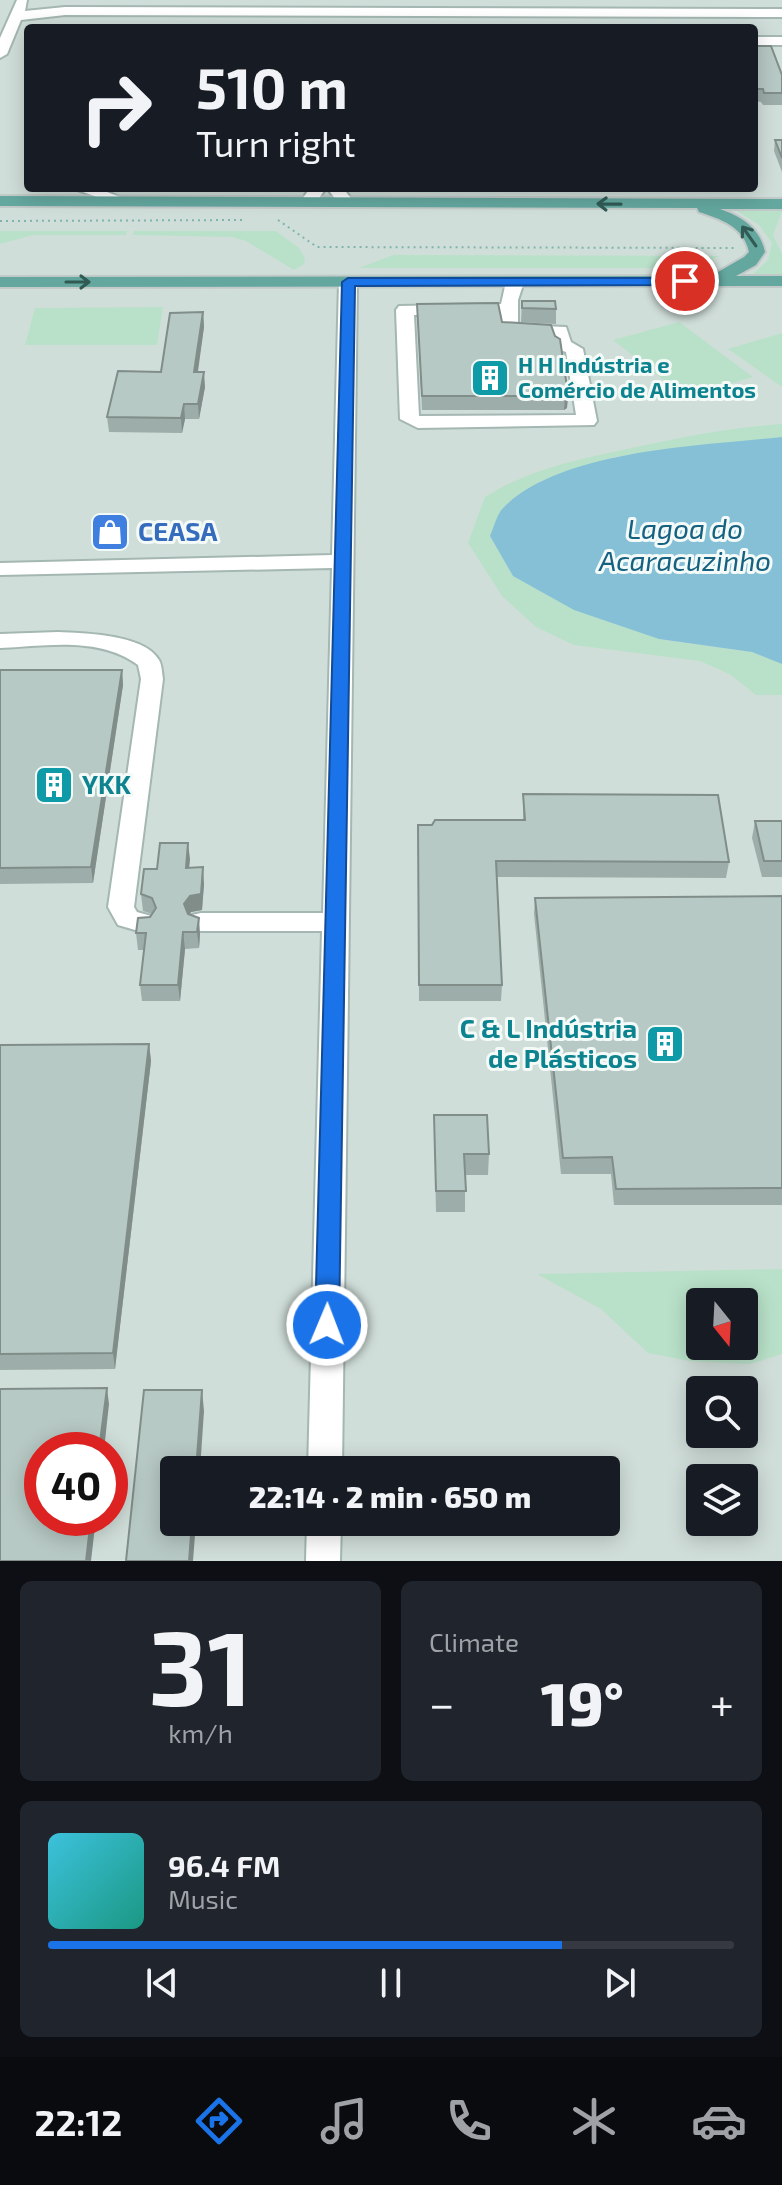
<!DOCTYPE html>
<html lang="en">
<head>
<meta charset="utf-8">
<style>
	:root { --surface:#171b24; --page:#20242c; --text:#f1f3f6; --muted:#9ea1a6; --line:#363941; --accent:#1a73e8 }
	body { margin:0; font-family:"Exo 2",sans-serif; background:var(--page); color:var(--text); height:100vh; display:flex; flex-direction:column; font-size:30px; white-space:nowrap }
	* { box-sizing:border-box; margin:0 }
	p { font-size:26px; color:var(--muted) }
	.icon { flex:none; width:44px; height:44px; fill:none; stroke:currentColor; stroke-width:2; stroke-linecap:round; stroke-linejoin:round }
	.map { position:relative; height:1561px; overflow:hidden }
	.panel { display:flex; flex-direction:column; gap:20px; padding:20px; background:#0d0f14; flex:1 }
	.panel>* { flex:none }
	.hud { position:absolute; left:24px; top:24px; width:734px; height:168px; border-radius:8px; box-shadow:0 4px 20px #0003; background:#171b24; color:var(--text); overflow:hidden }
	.needle { width:52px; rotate:162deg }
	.tools { position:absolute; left:686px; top:1288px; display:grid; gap:16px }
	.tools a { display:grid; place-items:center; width:72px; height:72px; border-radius:8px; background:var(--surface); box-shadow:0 4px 20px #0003; font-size:40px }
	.speed { position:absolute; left:24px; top:1432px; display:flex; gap:16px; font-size:40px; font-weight:700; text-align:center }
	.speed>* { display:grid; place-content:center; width:104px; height:104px; border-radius:50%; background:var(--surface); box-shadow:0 4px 20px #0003; line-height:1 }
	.speed .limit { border:12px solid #d22; background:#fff; color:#111 }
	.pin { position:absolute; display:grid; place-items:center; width:68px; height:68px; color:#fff; margin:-34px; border:4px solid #fff; border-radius:50%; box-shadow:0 2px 8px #0007 }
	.me { position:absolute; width:88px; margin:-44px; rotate:1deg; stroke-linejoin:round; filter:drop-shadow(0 0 6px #0008) }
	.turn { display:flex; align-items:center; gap:28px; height:168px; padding:0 40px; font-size:36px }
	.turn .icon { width:104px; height:104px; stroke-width:2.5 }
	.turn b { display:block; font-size:56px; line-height:68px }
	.big { font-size:60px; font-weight:800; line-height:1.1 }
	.panel .card { flex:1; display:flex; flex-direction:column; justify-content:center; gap:12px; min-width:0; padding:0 28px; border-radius:12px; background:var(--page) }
	.panel .dial { align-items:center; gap:0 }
	.dial b { font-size:104px; line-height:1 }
	.song { display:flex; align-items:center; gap:24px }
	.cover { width:96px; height:96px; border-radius:12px; background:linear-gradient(135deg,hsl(190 70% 55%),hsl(170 70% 35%)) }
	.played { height:8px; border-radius:4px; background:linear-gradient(90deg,var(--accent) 75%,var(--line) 75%) }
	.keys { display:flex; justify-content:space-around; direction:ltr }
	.heat { display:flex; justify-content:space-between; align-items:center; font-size:44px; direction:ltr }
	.panel .tiles { flex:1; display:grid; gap:20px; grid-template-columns:1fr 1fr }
	.card:last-child { grid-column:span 2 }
	.trip { position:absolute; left:160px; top:1456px; width:460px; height:80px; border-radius:8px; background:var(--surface); box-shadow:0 4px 20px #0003; font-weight:800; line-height:80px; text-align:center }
	.menu { display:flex; height:128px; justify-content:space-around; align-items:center; background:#090b0e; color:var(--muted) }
	.menu .icon { width:56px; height:56px }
	.menu .active { color:var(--accent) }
	.menu b { font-size:36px; color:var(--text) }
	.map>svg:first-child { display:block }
	.built { fill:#d0ded9; fill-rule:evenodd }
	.green { fill:#b9e1c9; fill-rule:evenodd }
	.water { fill:#86c0d7 }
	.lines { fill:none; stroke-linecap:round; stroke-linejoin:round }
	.minor-casing { stroke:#a4b7b2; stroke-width:4 }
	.major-casing { stroke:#c1cac8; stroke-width:4 }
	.path { stroke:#80b4ab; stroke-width:2; stroke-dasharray:2 4; stroke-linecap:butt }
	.minor { fill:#fff; fill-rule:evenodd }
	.major { fill:#63a79e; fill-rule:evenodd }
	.wall { fill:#9dada9 }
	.shaded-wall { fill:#808d89 }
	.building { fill:#b7c9c4; stroke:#808d89; stroke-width:2 }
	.oneway { stroke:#315a54 }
	.route { fill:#1a73e8; stroke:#114b97; stroke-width:2 }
	.labels { text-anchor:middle; stroke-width:6; stroke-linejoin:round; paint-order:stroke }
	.far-culture-label { font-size:22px; font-weight:bold; fill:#0d838f; stroke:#f3faf7; text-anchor:start }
	.shop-label { font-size:26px; font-weight:bold; fill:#366cbe; stroke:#f3faf7; text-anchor:start }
	.culture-label { font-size:26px; font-weight:bold; fill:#0d838f; stroke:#f3faf7; text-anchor:start }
	.water-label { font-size:28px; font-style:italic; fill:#156182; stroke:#f3faf7 }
</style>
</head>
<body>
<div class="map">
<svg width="782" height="1561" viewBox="0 0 782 1561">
	<rect width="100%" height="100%" fill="#e2eeea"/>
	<path class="built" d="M0,0h782v1561h-782zM28,28h726v160h-726zM700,1302h44v44h-44zM700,1390h44v44h-44zM42,1450h68v68h-68zM174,1470h432v52h-432zM700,1478h44v44h-44z"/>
	<g class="green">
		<polygon points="737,211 782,211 773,235 782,254 782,275 752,275 768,260 772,243 759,225"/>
		<polygon points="0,231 127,231 126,235 33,235 0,244"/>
		<polygon points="134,231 276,231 299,248 305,258 304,264 294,270 246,241 232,237 133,235"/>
		<polygon points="393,255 720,256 689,268 359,268"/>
		<polygon points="163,307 157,345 25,345 35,308"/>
		<polygon points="679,322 753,377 685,397 613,340"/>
		<polygon points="782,333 782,387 728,349"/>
		<path d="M782,424v13l-168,20 -73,24 -40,28 158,130 93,13 30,12v31h-26l-25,-20 -31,-14 -126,-16 -38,-18 -34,-31 -34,-53 17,-46c42,-26 85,-36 133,-46 54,-12 108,-23 164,-27z"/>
		<path d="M782,1269v85l-32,10 -61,-3 -41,-8 -47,-44 -64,-35zM700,1302h44v44h-44z"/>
	</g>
	<path class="water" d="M782,437v227l-30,-12 -93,-13 -85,-29 -61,-34 -23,-40c4,-9 7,-22 13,-28 59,-59 199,-62 279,-71z"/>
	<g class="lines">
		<g class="minor-casing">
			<g id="minor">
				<polygon points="17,0 27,0 25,11 65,7 782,9 782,17 65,15 21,20 7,54 0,58 0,38"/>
				<rect x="754" y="37" width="28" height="8"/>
				<polygon points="72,188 97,188 130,201 122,206"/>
				<polygon points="310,188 326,188 315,204 309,206 301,201"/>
				<polygon points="327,188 343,188 353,201 345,206 339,204"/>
				<polygon points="348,277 357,282 342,1470 308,1470 322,931 201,931 192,929 188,922 192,915 201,913 323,913 332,568 0,575 0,563 332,555 339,282"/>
				<path d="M515,277l9,5 -6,18v25l48,2 5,15 12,7 14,72 -3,4 -176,3 -18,-9 -4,-109 3,-4 102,-2 5,-22zM500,314l3,20 49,2 5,13 9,3 10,63 -157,1 -5,-101z"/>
				<path d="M58,632c26,1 86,2 101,28 3,5 3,13 4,19l-29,228 3,5 14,4 4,7 -4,7 -9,2 -24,-7 -10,-18 33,-228 -3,-14c-39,-29 -92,-19 -138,-17v-14z"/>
				<polygon points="307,1522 341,1522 340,1561 306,1561"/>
			</g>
		</g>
		<g class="major-casing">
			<path id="major" d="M0,196l782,3v10h-62c22,8 40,19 45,43l-9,13 -20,11h46v10l-782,1v-10l711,-1 33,-19 5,-5c-5,-25 -28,-33 -50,-40l-2,-4 -697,-2z"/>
		</g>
		<g class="path">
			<polyline points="278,220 317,247 736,248"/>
			<polyline points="0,221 245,220"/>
		</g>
		<use href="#minor" class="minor"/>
		<use href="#major" class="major"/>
	</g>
	<g class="wall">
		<polygon points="754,46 782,75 782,105 763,105 761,102 755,101 754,98"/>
		<polygon points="775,140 782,140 782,172 774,151"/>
		<polygon points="522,301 556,309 556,324 521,322"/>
		<polygon points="417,304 502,322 568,394 567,408 564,410 422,410"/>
		<polygon points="203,312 204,327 197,372 205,387 199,419 185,419 182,433 109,432 107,417 161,372"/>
		<polygon points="0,670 122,670 123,685 93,883 0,884"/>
		<polygon points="523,794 729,862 726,878 497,877 502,985 501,1001 419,1001 418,825 523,820"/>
		<polygon points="755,821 782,821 782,877 762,877 752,838"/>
		<polygon points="190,859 189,868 204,884 202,910 191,912 190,915 200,934 199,948 185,949 180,1001 142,1001 140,985 144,950 138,950 136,933 152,914 143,911 141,894 157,869"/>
		<polygon points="782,896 782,1205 614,1205 611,1174 561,1174 534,914 535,898"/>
		<polygon points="149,1044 151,1061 115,1369 0,1370 0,1045"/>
		<polygon points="434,1115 489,1154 488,1175 465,1175 465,1212 436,1212"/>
	</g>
	<g class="shaded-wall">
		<polygon points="203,312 204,327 196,386 194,372"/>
		<polygon points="204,372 205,387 199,419 198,404"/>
		<polygon points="568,394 567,408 564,410 565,396"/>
		<polygon points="184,404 185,419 182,433 181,418"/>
		<polygon points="122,670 123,685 93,883 91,867"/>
		<polygon points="188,843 190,859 187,884 186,868"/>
		<polygon points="203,867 204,884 202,910 191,912 185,921 184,904"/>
		<polygon points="199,918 200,934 199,948 197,932"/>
		<polygon points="183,932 185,949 180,1001 178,985"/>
		<polygon points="149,1044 151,1061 115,1369 113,1353"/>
		<polygon points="107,1388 109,1404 104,1450 99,1450"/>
		<polygon points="202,1390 204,1411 200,1470 196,1470"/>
		<polygon points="91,1518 96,1518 91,1561 86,1561"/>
		<polygon points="192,1522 196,1522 193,1561 189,1561"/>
	</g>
	<g class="building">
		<polygon points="754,46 771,46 782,75 782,93 764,93 763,89 757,89 754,81"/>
		<polygon points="775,140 782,140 782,158"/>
		<polygon points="522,301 555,301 556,309 522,308"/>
		<polygon points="498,303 502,322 551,325 555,336 560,339 568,394 565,396 422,396 417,304"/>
		<polygon points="203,312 194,372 204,372 198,404 184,404 181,418 107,417 118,371 161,372 170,313"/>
		<polygon points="0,670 122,670 91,867 0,868"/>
		<polygon points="523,794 718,795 729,862 496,861 502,985 419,985 418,825 432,825 435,820 525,820"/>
		<polygon points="755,821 782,821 782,861 764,861"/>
		<polygon points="160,843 188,843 186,868 203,867 201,894 190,896 184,904 188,914 199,918 197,932 183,932 178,985 140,985 146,933 136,933 138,918 150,917 156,908 152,898 141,894 144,869 157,869"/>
		<polygon points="782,896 782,1188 616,1189 612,1157 563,1158 535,898"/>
		<polygon points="149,1044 113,1353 0,1354 0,1045"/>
		<polygon points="434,1115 487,1115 489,1154 464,1154 466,1191 436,1191"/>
		<polygon points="107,1388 99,1450 42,1450 42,1518 91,1518 86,1561 0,1561 0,1389"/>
		<polygon points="144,1390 202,1390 196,1470 174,1470 174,1522 192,1522 189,1561 126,1561"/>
	</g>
	<defs><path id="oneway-shaft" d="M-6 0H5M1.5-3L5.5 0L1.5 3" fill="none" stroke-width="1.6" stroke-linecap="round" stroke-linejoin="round" transform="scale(2)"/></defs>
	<g class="oneway">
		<use href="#oneway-shaft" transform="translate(609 204) rotate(-179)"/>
		<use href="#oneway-shaft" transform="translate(749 236) rotate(-125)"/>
		<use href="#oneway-shaft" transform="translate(78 282)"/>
	</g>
	<polygon class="route" points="348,278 685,278 692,281 685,285 355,286 339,1325 335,1333 327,1336 318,1333 315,1325 342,282"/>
	<defs>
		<g id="building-square" transform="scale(2)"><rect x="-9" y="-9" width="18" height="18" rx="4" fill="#0f9aa8" stroke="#f3faf7"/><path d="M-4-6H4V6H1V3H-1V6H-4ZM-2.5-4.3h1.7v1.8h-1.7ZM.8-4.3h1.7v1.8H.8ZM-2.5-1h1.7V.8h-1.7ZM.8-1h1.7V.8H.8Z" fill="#fff"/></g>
		<g id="shop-square" transform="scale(2)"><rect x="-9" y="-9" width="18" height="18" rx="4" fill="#3f7fe0" stroke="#f3faf7"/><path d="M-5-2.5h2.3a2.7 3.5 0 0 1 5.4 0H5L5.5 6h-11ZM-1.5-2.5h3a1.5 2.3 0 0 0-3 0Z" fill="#fff"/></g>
	</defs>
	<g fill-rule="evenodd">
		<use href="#building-square" x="490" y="378"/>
		<use href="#shop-square" x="110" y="532"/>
		<use href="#building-square" x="54" y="785"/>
		<use href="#building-square" x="665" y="1044"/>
	</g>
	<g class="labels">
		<g class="far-culture-label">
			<text x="518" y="373">H H Indústria e<tspan x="518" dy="25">Comércio de Alimentos</tspan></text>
		</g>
		<g class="shop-label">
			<text x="138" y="541">CEASA</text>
		</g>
		<g class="culture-label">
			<text x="82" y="794">YKK</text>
			<text x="637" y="1038" text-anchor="end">C &amp; L Indústria<tspan x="637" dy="30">de Plásticos</tspan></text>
		</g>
		<g class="water-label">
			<text x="685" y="539">Lagoa do<tspan x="685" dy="32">Acaracuzinho</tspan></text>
		</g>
	</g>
</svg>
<div class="tools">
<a><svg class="needle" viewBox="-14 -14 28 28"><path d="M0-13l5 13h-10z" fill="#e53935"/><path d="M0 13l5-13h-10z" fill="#9ea1a6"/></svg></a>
<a><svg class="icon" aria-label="search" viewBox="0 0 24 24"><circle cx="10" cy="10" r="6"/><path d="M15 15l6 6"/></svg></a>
<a><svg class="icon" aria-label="layers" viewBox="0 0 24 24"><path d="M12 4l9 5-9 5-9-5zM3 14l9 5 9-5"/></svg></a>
</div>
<div class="speed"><div class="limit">40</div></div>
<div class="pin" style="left:685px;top:281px;background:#d93025"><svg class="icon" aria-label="arrive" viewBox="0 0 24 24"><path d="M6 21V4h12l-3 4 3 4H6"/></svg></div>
<svg class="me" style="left:327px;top:1325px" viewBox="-20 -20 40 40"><circle r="17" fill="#1a73e8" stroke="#fff" stroke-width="3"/><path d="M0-11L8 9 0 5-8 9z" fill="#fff"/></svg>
<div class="trip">22:14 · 2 min · 650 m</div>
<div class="hud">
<div class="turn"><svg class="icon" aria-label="right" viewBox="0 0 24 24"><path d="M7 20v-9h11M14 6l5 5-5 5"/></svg><div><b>510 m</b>Turn right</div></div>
</div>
</div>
<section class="panel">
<div class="tiles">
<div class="card dial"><b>31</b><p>km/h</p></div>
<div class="card"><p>Climate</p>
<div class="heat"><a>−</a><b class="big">19°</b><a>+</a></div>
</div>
<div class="card">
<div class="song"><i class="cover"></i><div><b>96.4 FM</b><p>Music</p></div></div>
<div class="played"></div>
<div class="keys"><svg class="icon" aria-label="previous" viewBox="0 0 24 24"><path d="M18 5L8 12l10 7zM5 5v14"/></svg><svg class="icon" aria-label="pause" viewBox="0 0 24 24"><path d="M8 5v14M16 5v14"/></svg><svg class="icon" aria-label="next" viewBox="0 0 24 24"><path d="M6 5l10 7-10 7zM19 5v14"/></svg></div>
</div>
</div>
</section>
<nav class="menu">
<b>22:12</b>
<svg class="icon active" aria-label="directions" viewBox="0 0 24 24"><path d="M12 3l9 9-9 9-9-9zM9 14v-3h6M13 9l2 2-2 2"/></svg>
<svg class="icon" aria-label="music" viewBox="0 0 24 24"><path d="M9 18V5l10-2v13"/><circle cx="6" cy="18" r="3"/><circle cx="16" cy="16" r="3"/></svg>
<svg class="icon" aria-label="phone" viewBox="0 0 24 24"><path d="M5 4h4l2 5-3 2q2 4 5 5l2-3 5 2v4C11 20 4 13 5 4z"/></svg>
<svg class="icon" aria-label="climate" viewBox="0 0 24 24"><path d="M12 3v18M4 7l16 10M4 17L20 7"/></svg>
<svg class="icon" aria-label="car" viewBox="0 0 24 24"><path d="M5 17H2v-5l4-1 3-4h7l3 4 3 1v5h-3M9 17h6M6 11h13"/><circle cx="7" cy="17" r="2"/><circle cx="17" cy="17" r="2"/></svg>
</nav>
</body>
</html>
